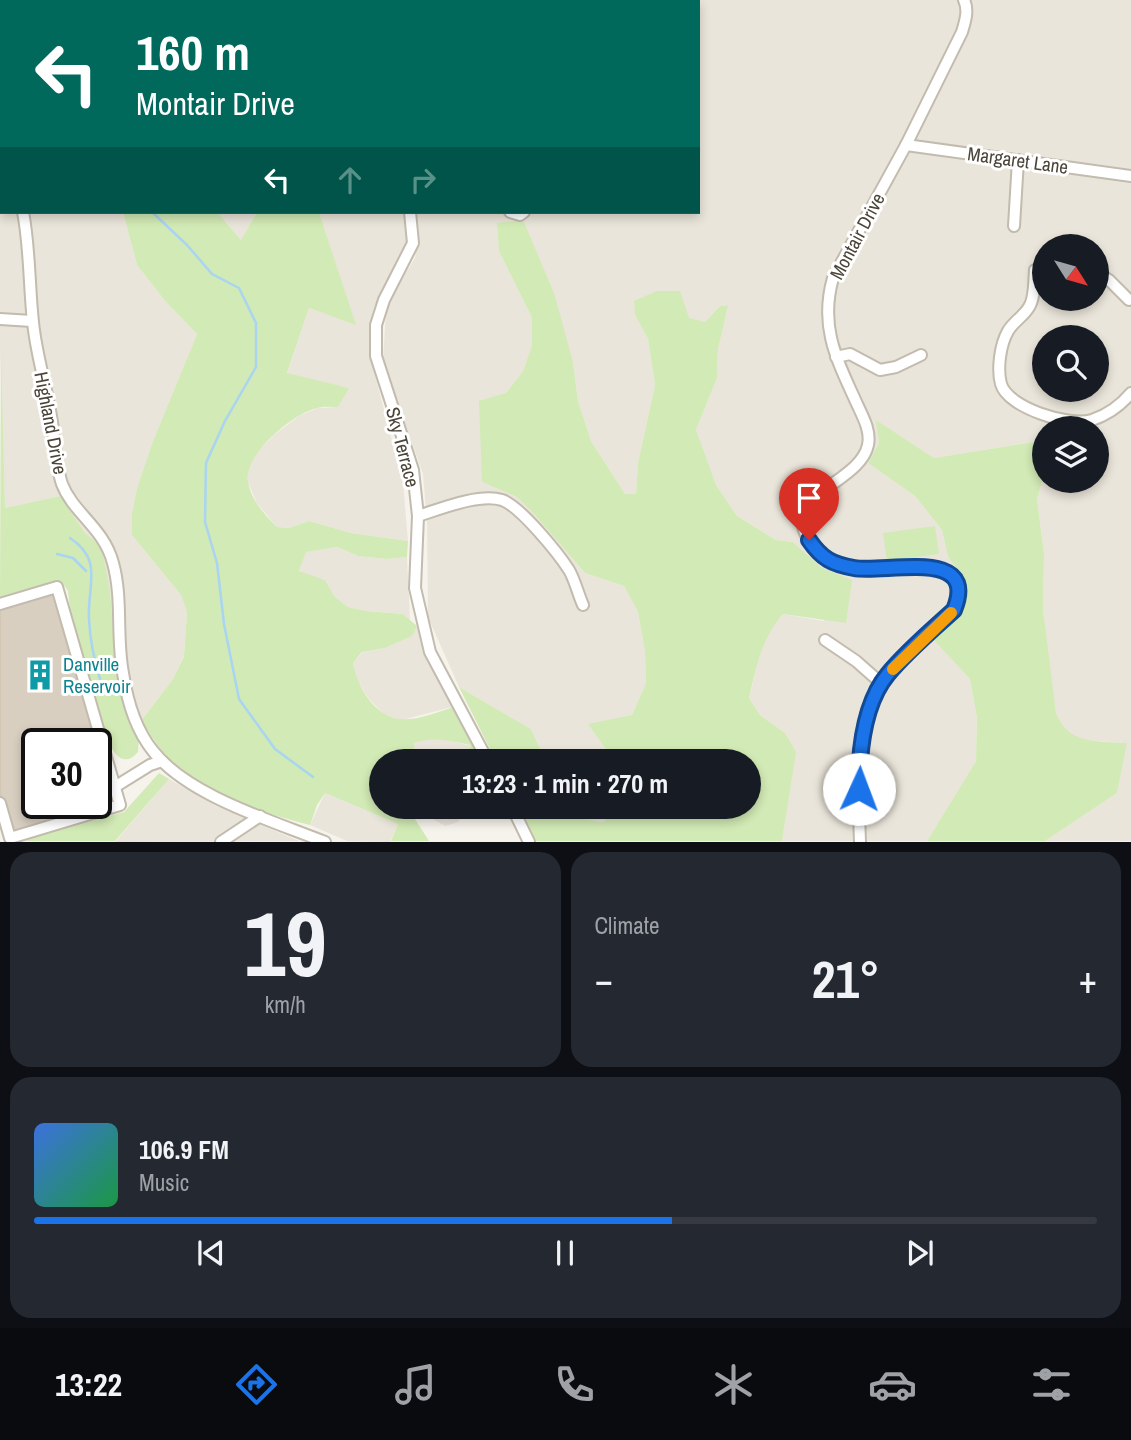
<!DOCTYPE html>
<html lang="en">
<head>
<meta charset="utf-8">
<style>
	:root { --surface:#171b24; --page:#242831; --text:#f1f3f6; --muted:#9ea1a6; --line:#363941; --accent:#1a73e8 }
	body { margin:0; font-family:"Archivo Narrow",sans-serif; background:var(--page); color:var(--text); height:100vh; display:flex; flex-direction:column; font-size:26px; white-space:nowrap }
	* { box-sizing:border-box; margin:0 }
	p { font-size:23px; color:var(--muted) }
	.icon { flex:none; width:38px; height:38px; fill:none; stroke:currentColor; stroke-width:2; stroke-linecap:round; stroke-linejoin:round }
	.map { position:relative; height:842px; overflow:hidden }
	.side { display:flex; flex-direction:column; gap:10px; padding:10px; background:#0d0f14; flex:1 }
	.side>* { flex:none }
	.top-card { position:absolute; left:0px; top:0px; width:700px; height:214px; box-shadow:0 4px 10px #0003; background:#00695c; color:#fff; overflow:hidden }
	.needle { width:46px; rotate:127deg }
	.tools { position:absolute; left:1032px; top:234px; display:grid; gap:14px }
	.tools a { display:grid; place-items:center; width:77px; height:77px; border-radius:50%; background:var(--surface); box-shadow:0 4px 10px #0003; font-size:35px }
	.speed { position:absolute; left:21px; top:728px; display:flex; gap:14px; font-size:35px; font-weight:700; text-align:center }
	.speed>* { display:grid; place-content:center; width:91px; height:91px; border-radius:50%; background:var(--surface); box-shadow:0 4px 10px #0003; line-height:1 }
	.speed .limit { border:4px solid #111; border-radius:10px; background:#fff; color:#111 }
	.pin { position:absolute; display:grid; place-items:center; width:60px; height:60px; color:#fff; margin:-72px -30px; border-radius:50% 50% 50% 0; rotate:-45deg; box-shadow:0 0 7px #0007 }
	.pin .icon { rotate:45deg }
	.me { position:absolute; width:77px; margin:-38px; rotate:2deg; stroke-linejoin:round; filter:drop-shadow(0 0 5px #0008) }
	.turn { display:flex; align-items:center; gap:24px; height:147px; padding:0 21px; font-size:32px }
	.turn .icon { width:91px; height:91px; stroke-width:2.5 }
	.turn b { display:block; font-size:49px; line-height:60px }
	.lanes { display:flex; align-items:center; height:66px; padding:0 21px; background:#0003; justify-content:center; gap:35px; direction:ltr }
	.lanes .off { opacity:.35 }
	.big { font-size:52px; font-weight:700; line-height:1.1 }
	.side .card { flex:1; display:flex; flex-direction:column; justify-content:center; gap:10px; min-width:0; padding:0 24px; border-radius:21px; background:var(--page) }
	.side .dial { align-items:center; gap:0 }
	.dial b { font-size:91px; line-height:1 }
	.song { display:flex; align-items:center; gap:21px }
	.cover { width:84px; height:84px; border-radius:10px; background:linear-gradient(135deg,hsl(220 70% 55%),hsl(140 70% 35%)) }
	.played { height:7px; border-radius:4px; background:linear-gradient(90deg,var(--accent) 60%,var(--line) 60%) }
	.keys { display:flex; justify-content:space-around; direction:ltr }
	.heat { display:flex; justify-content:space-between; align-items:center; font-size:38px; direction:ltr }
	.side .tiles { flex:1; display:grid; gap:10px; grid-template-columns:1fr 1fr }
	.card:last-child { grid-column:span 2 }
	.trip { position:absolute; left:369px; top:749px; width:392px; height:70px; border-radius:35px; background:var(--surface); box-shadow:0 4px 10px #0003; font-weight:700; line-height:70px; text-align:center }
	.tabs { display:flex; height:112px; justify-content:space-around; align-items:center; background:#090b0e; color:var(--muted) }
	.tabs .icon { width:49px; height:49px }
	.tabs .selected { color:var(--accent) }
	.tabs b { font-size:32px; color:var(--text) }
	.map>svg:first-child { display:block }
	.residential { fill:#eae5da; fill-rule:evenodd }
	.green { fill:#d2eab5 }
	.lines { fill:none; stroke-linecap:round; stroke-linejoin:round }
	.stream { stroke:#a9d4f2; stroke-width:2.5 }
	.building { fill:#d8cfc1; stroke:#d3c7b4; stroke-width:2; fill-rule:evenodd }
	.minor-casing { stroke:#c2bbae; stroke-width:14 }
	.minor { stroke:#fff; stroke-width:10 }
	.route-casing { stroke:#114b97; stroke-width:18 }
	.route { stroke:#1a73e8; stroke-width:12 }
	.slow { stroke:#f59e0b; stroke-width:12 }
	.labels { text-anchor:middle; stroke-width:6; stroke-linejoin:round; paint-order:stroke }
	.street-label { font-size:19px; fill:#4b4439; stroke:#fff }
	.culture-label { font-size:19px; fill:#0d838f; stroke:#fff; text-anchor:start }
</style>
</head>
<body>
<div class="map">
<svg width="1131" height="842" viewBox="0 0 1131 842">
	<rect width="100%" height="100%" fill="#f6f3ec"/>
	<g class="residential">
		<polygon points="0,0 73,2 2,2 2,212 123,212 137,265 166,302 197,334 153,441 137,488 132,513 132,535 181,595 187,612 184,655 173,679 141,721 131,723 117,677 110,591 99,544 85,533 60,496 5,508 0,352"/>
		<path d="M390,0h741v841h-86l72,-48 9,-50 -44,-3 -20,-12 -6,-15 -6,-33 -7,-70 1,-56 -7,-55 8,-27v9h52v-52h-52v11l-111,18 -57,-37 2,22 -11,20 47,33 27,34 6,27 14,19 5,18 -5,20 -28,25 36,40 7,39 -1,43 -49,80h-145l8,-55 -5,-53 -25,-18 -11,-17 9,-37 11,-32 14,-15 41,7 -2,-53 -29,-26 -17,-2 -39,-24 -21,-31 -16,-41 -4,-14 21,-52 1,-29 9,-44 -7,1 -15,16 -70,-7 13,24 7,46 -17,78 -2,31h-11l-34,-53 -13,-40 -5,-39 -74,-111 33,67v27l-9,26 -17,22 -24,89 35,15 17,17 51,59 39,13 14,26 7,40 1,31 -14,32 -43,10 25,36h-68l-15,-32 -72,-42 -31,-70 -1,-95 -4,-48 -40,-113 3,-51 8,-18 21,-34 3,-21 -3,-25h283v-210zM1045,247h52v52h-52zM1045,338h52v52h-52z"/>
		<polygon points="217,212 257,212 241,240"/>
		<polygon points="319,212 403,212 407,245 374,307 369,327 370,356 403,483 408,541 351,533 309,521 289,528 277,527 257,503 248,483 247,468 260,449 275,434 299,416 317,408 338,407 348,388 287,374 309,308 355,324"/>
		<polygon points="337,547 358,556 387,559 407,557 410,620 403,614 366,611 348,607 335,597 325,580 299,572 305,552"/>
		<polygon points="417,626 437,677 456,706 402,720 385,715 369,699 356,678 353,663 363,652 385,648 411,636"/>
		<polygon points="425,739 445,739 471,746 469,761 415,761 414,743"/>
		<polygon points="169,779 216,806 299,841 115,842"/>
		<polygon points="325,793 398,824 390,842 347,841 310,825"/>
		<polygon points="427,807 465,807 458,822 445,826 433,819"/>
		<polygon points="568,807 620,807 603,822 572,817"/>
	</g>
	<g class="green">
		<path d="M123,212h94l24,28 16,-28h62l37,113 -47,-17 -22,65 62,15 -11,19c-6,0 -15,-1 -21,1 -25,6 -74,47 -69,74 3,18 17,33 29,45l12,1 20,-7 42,12 57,8 -1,16 -20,2 -29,-3 -21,-9 -31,5 -7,19 26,9 10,17 13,10 18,4 37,3 14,12 -5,10 -27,12 -23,4 -9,11c4,23 21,53 47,56 17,2 38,-7 54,-12l31,54h-16l1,-16c-19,-4 -37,-9 -56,-2l1,18h-33v46h33v12l14,22h-38l7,-17 -73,-31 -8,12 -7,20c-52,-13 -116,-34 -151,-78 -6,-8 -12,-18 -18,-26l32,-42 11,-23 3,-44 -6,-17 -49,-60v-22l5,-25 16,-47 44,-107 -31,-32 -29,-37z"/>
		<path d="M523,220l31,73 19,69 5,39 13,40 34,53h11l2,-31 17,-78 -7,-46 -13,-24 -1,-14 23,-10h23l9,27 16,4 15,-16 8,-1 -10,44 -1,29 -21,52 20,55 21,31 39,24 17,2 29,26 30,12 -6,43 -63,-9c-21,23 -27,54 -34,84l11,17 25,18 11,19 -14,89h-247l-17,-34h50l5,10 30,5 17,-15h129v-46h-135l-26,-37 44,-9 14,-32 -1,-31 -7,-40 -14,-26 -39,-13 -51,-59 -17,-17 -35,-15 -3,-81 27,-8 17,-22 9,-26v-27l-33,-67 -2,-28z"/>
		<path d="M1,352l4,156 55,-12 25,37 14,11 5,15 6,32 7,86 14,46 8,15 -1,14c-16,18 -25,-1 -32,-15l-35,-120 -3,-26 -4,-6 -12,-3 -52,16z"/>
		<path d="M876,420l58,38 111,-18v32l-8,27 7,55 -1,56 13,103c12,32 42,28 71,30l-10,50 -72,48h-118l49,-80 1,-43 -7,-39 -37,-40 29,-25 5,-20 -5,-18 -14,-19 -6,-27 -27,-34 -47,-33 11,-20z"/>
		<polygon points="935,526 939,554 887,561 883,533"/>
		<polygon points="459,687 531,729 546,761 496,761"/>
		<polygon points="159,773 169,779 115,841 26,841 32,837 124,812"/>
	</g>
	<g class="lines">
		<g class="stream">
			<polyline points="153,2 154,0"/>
			<polyline points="152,212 187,245 212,274 239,288 256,323 256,367 225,421 206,463 205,522 217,563 224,624 239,699 275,749 313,777"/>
			<path d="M70,538c34,22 17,48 19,81 1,20 5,41 11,60"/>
			<polyline points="57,554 73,558 86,571"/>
		</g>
	</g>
	<path class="building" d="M55,590l62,212 -105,31 -12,-40v-186zM37,744h59v59h-59z"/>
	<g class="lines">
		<g class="minor-casing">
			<g id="minor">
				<polyline points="384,0 384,2"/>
				<polyline points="0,65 2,64"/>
				<polyline points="0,115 2,123"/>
				<polyline points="906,145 1131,176"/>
				<path d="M23,212c7,36 6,74 10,110 3,32 13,62 18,94 4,22 4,47 11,68 11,29 42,44 51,79 10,36 3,74 10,110 4,27 13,57 30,78 35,45 120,70 172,91"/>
				<polyline points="410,212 413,243 384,300 376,325 376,356 413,470 418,516 415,588 430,652 488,761"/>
				<polyline points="510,212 520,215 524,212"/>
				<polyline points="1014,226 1018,160"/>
				<path d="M1035,270c-1,11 0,28 -6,37 -5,9 -16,15 -21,24 -8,14 -11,38 -7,53 7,24 68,43 91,36 15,-5 29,-15 39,-27"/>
				<polyline points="1097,273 1109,280 1129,300"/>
				<polyline points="0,319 32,321"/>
				<polyline points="836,357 850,354 880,370 896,367 921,355"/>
				<path d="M418,516c22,-7 61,-23 84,-16 18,6 56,53 67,70 6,10 9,24 14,35"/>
				<polyline points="0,604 57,587 120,805 10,838 0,803"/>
				<polyline points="825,640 856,661 882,684"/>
				<polyline points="113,788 150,765 162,761"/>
				<polyline points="512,807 529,842"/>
				<polyline points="221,842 260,816"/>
				<path d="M860,842c-2,-49 -5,-129 28,-168 19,-23 44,-44 66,-64 25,-60 -64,-39 -95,-41 -13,-1 -30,-6 -40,-14 -5,-5 -9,-12 -12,-18 -24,-43 53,-54 61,-92 3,-14 -5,-28 -11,-41 -20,-44 -38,-77 -24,-126l73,-133 56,-113c3,-10 7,-22 2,-32"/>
			</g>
		</g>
		<use href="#minor" class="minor"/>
	</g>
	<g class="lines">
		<g class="route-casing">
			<path id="route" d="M809,540c13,19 23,24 45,28 30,6 126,-22 100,42 -22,20 -47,41 -66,64 -25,30 -29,78 -29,115"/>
		</g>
		<use href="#route" class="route"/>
		<polyline class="slow" points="893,669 951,613"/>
	</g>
	<defs>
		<g id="building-bare" transform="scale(2.415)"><path d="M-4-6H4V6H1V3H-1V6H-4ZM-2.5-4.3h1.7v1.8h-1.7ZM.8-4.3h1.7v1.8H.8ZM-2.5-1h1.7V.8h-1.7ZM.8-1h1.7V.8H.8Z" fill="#0f9aa8" stroke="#fff" stroke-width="2.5" paint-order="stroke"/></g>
	</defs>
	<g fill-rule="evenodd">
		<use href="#building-bare" x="40" y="675"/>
	</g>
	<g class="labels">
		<g class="street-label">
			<text transform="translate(1018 160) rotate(8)" y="7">Margaret Lane</text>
			<text transform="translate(857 236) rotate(-62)" y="7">Montair Drive</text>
			<text transform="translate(51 423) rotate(79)" y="7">Highland Drive</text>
			<text transform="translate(403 447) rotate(75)" y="7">Sky Terrace</text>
		</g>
		<g class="culture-label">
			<text x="63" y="671">Danville<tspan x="63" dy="22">Reservoir</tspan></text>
		</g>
	</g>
</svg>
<div class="tools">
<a><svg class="needle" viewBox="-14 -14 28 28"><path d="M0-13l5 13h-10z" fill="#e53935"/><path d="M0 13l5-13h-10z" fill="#9ea1a6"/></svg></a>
<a><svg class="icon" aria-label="search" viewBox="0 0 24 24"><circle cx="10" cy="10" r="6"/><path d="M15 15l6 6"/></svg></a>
<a><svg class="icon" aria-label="layers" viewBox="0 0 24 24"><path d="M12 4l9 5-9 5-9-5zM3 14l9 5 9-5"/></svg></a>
</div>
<div class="speed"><div class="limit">30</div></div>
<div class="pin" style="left:809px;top:540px;background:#d93025"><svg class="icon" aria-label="arrive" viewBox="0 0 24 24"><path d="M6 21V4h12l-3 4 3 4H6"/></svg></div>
<svg class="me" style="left:859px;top:789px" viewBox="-20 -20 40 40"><circle r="19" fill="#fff"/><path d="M0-13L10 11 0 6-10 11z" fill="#1a73e8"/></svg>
<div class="trip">13:23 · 1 min · 270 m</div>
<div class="top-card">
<div class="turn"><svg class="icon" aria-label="left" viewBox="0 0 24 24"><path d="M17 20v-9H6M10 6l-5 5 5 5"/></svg><div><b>160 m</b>Montair Drive</div></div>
<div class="lanes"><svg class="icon" aria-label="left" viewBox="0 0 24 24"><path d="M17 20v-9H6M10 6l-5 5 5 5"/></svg><svg class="icon off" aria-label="ahead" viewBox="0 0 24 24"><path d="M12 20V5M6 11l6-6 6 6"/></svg><svg class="icon off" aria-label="right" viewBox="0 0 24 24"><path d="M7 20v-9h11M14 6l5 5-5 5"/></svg></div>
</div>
</div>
<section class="side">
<div class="tiles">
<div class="card dial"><b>19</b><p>km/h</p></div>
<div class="card"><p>Climate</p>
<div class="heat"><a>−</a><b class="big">21°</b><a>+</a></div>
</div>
<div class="card">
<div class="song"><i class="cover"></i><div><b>106.9 FM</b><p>Music</p></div></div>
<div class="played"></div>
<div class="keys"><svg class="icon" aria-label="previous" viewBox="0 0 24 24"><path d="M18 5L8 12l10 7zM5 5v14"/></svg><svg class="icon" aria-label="pause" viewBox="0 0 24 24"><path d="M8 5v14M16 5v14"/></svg><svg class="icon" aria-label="next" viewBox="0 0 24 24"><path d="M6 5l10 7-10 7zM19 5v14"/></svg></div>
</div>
</div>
</section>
<nav class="tabs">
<b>13:22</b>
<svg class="icon selected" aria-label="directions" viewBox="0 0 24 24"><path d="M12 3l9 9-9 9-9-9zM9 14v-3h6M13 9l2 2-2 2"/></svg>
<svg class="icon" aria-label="music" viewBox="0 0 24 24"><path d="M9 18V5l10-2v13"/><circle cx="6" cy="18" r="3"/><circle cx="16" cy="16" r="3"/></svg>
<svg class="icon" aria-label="phone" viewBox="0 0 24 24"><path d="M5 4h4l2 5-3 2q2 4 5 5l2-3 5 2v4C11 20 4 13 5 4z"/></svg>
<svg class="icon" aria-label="climate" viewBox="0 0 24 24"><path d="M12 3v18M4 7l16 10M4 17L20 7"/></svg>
<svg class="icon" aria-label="car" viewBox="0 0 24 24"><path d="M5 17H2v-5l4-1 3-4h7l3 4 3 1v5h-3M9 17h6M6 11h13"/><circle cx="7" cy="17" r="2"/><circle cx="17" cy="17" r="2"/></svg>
<svg class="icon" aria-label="filters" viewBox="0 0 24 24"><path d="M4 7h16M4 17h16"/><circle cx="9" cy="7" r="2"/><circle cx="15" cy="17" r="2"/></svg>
</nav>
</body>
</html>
